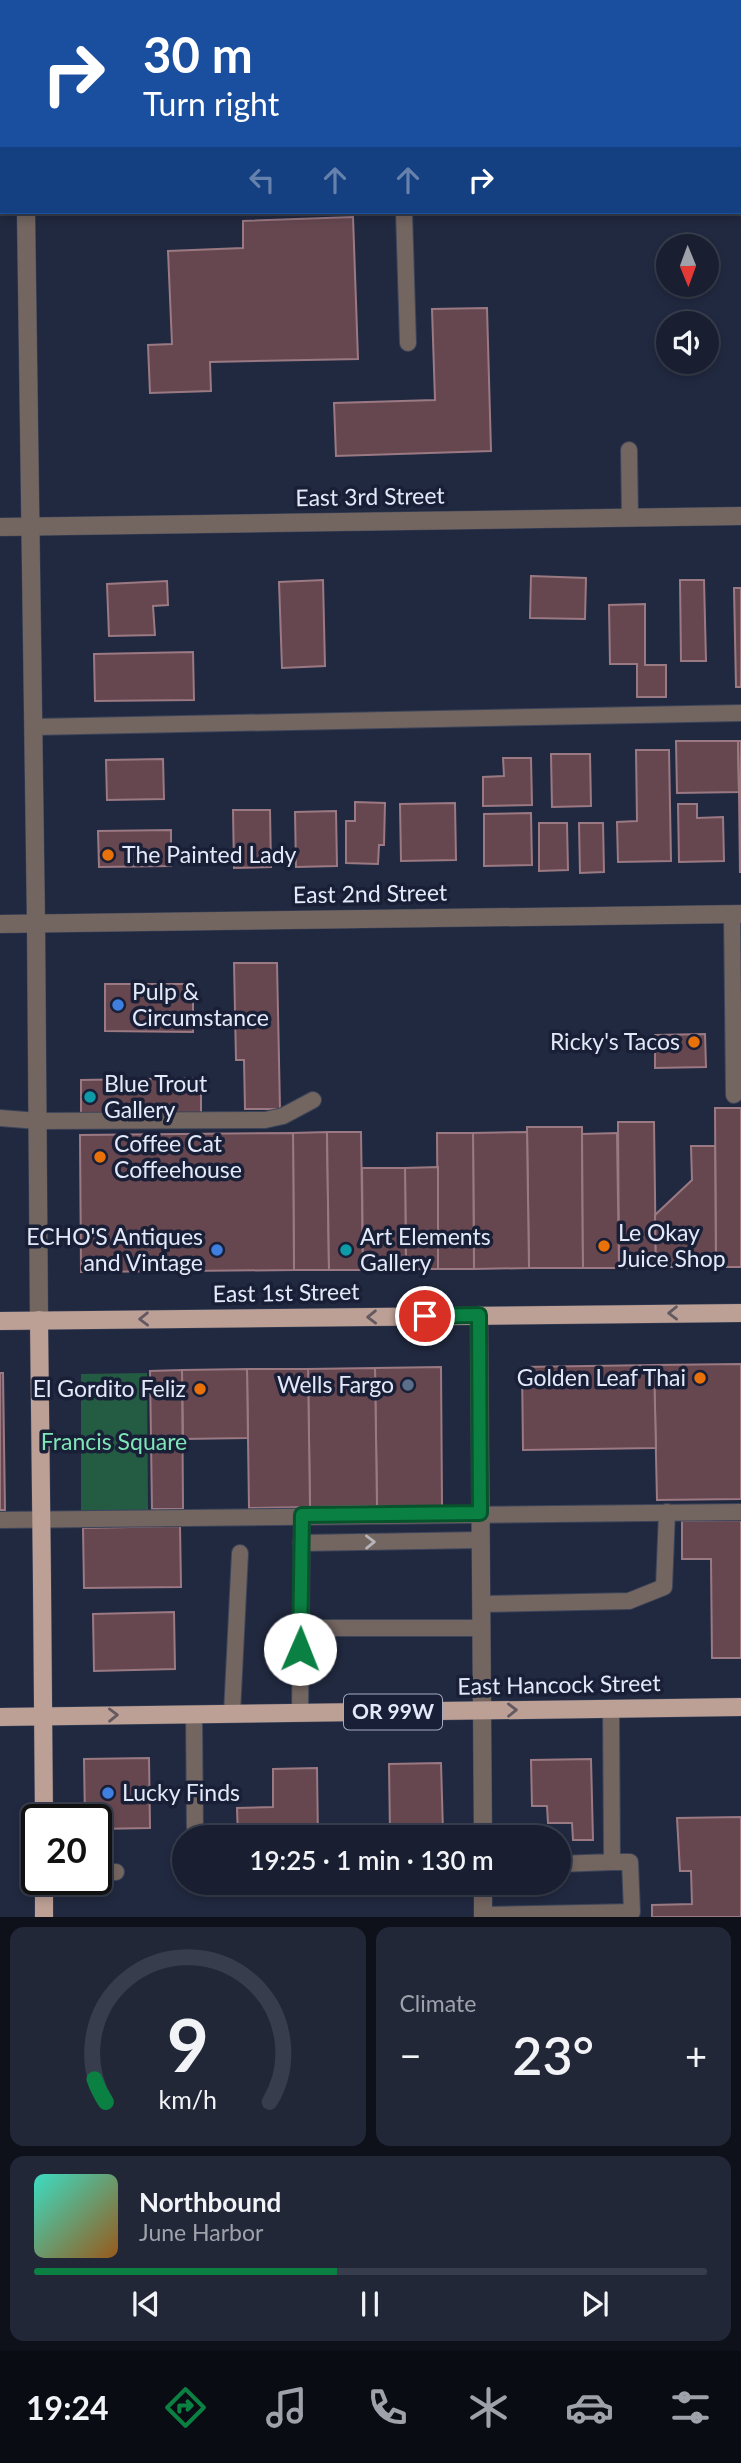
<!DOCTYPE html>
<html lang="en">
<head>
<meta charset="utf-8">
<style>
	:root { --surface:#191f30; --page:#222738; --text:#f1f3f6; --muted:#9fa2ab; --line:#373d4c; --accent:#0b8043 }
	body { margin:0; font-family:Lato,sans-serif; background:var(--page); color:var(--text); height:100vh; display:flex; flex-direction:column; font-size:26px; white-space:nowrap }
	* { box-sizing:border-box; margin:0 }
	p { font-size:23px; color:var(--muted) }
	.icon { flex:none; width:38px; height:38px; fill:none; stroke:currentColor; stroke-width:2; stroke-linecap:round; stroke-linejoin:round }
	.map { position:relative; height:1917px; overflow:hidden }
	.panel { display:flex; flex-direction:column; gap:10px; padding:10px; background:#0e111a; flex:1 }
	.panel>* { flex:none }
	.hud { position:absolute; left:0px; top:0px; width:742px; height:214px; box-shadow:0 4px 10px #0003,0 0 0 2px var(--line); background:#1a4fa0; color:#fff; overflow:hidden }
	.needle { width:46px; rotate:179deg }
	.tools { position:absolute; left:656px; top:234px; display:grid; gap:14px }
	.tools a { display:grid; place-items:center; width:63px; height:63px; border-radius:50%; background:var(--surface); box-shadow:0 4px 10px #0003,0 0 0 2px var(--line); font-size:35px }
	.speed { position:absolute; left:21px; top:1804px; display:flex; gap:14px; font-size:35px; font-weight:700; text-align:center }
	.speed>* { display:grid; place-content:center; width:91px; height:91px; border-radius:50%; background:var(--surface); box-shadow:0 4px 10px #0003,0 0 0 2px var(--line); line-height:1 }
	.speed .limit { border:4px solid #111; border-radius:10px; background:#fff; color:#111 }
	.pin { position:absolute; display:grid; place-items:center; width:60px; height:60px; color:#fff; margin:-30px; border:4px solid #fff; border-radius:50%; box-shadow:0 2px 7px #0007 }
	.me { position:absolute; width:77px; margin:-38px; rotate:1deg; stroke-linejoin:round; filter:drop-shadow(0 0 5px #0008) }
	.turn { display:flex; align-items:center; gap:24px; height:147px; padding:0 28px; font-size:32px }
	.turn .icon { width:91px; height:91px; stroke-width:2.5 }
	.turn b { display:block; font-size:49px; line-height:60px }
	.lanes { display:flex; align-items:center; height:66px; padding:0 28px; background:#0003; justify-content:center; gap:35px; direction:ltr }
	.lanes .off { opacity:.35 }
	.big { font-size:52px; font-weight:600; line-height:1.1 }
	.panel .widget { flex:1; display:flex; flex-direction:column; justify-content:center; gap:10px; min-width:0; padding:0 24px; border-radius:14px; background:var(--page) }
	.panel .dial { align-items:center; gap:0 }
	.dial svg { height:182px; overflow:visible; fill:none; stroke:var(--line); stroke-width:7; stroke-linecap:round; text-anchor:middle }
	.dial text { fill:var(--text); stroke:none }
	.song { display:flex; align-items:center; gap:21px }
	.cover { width:84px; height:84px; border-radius:10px; background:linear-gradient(135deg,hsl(170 70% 55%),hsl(30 70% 35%)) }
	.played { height:7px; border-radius:4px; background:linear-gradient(90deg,var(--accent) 45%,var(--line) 45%) }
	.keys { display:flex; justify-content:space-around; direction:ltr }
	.heat { display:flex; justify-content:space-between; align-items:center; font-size:38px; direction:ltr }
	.panel .tiles { flex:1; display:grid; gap:10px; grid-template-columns:1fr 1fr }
	.widget:last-child { grid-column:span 2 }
	.trip { position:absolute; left:172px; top:1825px; width:399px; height:70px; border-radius:35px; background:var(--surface); box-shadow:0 4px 10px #0003,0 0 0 2px var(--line); font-weight:600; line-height:70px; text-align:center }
	.tabs { display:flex; height:112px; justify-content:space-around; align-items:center; background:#0a0c13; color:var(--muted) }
	.tabs .icon { width:49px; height:49px }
	.tabs .current { color:var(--accent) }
	.tabs b { font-size:32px; color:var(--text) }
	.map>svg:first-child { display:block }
	.green { fill:#245b43 }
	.building { fill:#664750; stroke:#9b7983; stroke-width:2 }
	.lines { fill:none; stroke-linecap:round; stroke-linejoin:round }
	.service-casing { stroke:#3c445a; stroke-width:18 }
	.minor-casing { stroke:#3c445a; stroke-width:19 }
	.tertiary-casing { stroke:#3c445a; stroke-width:19 }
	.primary-casing { stroke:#3c445a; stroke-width:19 }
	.service { stroke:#736560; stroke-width:16 }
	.minor { stroke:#736560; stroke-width:18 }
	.tertiary { stroke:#736560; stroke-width:18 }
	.primary { stroke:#bc9f95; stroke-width:18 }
	.oneway { stroke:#625961 }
	.oneway2 { stroke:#b6b4bb }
	.route-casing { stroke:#07532c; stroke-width:18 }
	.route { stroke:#0b8043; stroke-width:12 }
	.food-dot { fill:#e8710a; stroke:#181f36; stroke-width:2.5 }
	.shop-dot { fill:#3f7fe0; stroke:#181f36; stroke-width:2.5 }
	.culture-dot { fill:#0f9aa8; stroke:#181f36; stroke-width:2.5 }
	.service-dot { fill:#5c6f8a; stroke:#181f36; stroke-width:2.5 }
	.labels { text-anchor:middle; stroke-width:7; stroke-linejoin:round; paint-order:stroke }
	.shield { fill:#181f36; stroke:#a6acbe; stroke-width:2 }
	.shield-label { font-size:21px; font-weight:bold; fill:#e3e9f8 }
	.street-label { font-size:23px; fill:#e3e9f8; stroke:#181f36 }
	.poi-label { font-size:23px; fill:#e3e9f8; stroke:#181f36; text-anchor:start }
	.park-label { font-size:23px; fill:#7ee5b6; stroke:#181f36 }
</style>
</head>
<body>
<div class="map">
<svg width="741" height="1917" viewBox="0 0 741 1917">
	<rect width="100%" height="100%" fill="#212940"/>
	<polygon class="green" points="147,1373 148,1510 81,1511 81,1374"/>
	<g class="building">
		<rect x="538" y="0" width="94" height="2"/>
		<polygon points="353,217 358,359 210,362 211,391 150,393 148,345 172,344 168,251 243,248 243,221"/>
		<polygon points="487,308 491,451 336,456 334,403 435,400 432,309"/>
		<polygon points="531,576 586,578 585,619 530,618"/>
		<polygon points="323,580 325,666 282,668 279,582"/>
		<polygon points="680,580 704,580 706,661 681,661"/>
		<polygon points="167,581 168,605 153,606 155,635 109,636 107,584"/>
		<polygon points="734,588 741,588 741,687 736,687"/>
		<polygon points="645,604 645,665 666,665 666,697 637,697 637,664 610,664 609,605"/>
		<polygon points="193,652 194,700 95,701 94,654"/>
		<polygon points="676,741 738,741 739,792 677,793"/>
		<polygon points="738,741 741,741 740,873 739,792"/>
		<polygon points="636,750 669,750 671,861 618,862 617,822 637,821"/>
		<polygon points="551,754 590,754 591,806 552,807"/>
		<polygon points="503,758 531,758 532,805 483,806 483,777 504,776"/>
		<polygon points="163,759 164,799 107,800 106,760"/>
		<polygon points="355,802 385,803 384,845 379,845 378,864 346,863 346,821 355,821"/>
		<polygon points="455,803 456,860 401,861 400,804"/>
		<polygon points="678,804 697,804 697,818 723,817 724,861 679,862"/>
		<polygon points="233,810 270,810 271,867 234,868"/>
		<polygon points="336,811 337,866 296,867 295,812"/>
		<polygon points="531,813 532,865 484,866 484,814"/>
		<polygon points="539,823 567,823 568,870 539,871"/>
		<polygon points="579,823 603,823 604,872 580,873"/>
		<polygon points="171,830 171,866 99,867 98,831"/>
		<polygon points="234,963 277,963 280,1109 245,1109 244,1060 236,1060"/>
		<polygon points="105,984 193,984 193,1032 105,1031"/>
		<polygon points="705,1034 706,1067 655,1068 655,1035"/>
		<polygon points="201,1078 201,1113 81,1115 81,1080"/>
		<polygon points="715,1108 741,1108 741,1267 716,1267"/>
		<polygon points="618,1122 654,1122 656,1267 619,1268"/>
		<polygon points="527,1127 582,1127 583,1268 529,1268"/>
		<polygon points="327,1132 329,1270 294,1270 293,1133"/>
		<polygon points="327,1132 361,1132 363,1270 329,1270"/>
		<polygon points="527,1132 529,1268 474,1269 473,1133"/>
		<polygon points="293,1133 294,1270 81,1272 80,1135"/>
		<polygon points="437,1133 473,1133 474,1269 438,1269"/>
		<polygon points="617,1133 619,1268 583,1268 582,1134"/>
		<polygon points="691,1146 715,1146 716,1267 656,1267 655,1215 692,1180"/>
		<polygon points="438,1167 438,1269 406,1269 405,1168"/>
		<polygon points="362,1168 405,1168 406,1269 363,1270"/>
		<polygon points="741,1364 741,1499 657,1500 654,1365"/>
		<polygon points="654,1365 656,1448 523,1450 522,1367"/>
		<polygon points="441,1367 442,1506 377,1506 375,1368"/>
		<polygon points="375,1368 377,1506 310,1507 308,1369"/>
		<polygon points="247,1369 308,1369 310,1507 249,1508"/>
		<polygon points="247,1369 248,1438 183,1439 182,1370"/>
		<polygon points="182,1370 183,1509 152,1509 150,1371"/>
		<polygon points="0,1373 3,1373 5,1510 0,1510"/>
		<polygon points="741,1520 741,1658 712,1658 711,1559 682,1559 682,1521"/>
		<polygon points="180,1526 181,1587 84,1588 83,1528"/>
		<polygon points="174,1612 175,1669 94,1671 93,1614"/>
		<polygon points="149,1758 150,1828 96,1829 96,1820 85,1820 84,1759"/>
		<polygon points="591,1759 593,1840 573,1840 572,1823 548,1823 547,1806 532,1806 531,1760"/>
		<polygon points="441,1763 443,1832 390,1833 389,1764"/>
		<polygon points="317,1768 318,1838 238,1838 237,1808 273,1807 273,1769"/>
		<polygon points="741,1817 741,1917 652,1917 652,1905 692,1904 691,1871 680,1871 677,1818"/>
		<polygon points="355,1883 414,1883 414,1890 355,1891"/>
	</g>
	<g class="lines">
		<g class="service-casing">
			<g id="service">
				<polyline points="404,212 408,343"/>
				<polyline points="629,450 630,517"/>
				<polyline points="33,727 741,713"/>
				<polyline points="732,915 734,1095"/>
				<polyline points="0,1118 38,1121 265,1120 283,1116 313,1100"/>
				<polyline points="0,1520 741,1512"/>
				<polyline points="301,1543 480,1540"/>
				<polyline points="481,1604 629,1601 664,1587 667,1512"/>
				<polyline points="301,1628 481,1628"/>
				<polyline points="232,1713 240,1553"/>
				<polyline points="300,1713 302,1515"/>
				<polyline points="194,1714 195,1838"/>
				<polyline points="558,1864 612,1862 611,1709"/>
				<polyline points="96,1872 116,1872"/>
				<polyline points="483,1915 632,1912 630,1862 612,1862"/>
			</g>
		</g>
		<g class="minor-casing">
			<g id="minor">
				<polyline points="23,0 23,2"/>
				<polyline points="463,0 463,2"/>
				<polyline points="740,108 741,108"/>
				<polyline points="0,527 741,516"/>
				<polyline points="479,1315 483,1838"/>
				<polyline points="483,1917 483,1883"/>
			</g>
		</g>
		<g class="tertiary-casing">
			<g id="tertiary">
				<polyline points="0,121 2,121"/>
				<polyline points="26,212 36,923 39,1320"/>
				<polyline points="0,924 741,914"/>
			</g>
		</g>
		<g class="primary-casing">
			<g id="primary">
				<path d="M39,1320c2,167 4,333 5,500"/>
				<polyline points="0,1321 741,1313"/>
				<polyline points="0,1717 741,1707"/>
				<polyline points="44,1880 44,1917"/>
			</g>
		</g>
		<use href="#service" class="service"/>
		<use href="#minor" class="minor"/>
		<use href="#tertiary" class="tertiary"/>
		<use href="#primary" class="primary"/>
	</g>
	<defs><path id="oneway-chevron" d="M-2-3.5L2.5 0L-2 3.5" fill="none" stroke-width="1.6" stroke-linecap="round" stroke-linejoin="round" transform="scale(1.75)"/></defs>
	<g class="oneway">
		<use href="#oneway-chevron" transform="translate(673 1313) rotate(179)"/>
		<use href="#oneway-chevron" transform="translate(372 1317) rotate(179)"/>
		<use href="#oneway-chevron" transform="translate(144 1319) rotate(179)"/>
		<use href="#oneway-chevron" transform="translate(512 1710) rotate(-1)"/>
		<use href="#oneway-chevron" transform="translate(113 1715) rotate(-1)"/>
	</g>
	<use class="oneway2" href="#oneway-chevron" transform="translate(370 1542) rotate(-1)"/>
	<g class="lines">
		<g class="route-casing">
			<polyline id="route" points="300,1649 302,1515 480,1513 479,1315 425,1316"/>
		</g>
		<use href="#route" class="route"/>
	</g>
	<g class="food-dot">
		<circle cx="108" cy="855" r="7"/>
		<circle cx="694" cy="1042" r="7"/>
		<circle cx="100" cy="1157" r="7"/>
		<circle cx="604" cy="1246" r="7"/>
		<circle cx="700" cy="1378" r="7"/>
		<circle cx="200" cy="1389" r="7"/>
	</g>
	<g class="shop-dot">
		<circle cx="118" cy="1005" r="7"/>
		<circle cx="217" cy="1250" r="7"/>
		<circle cx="108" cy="1793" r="7"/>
	</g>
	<g class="culture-dot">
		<circle cx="90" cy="1097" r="7"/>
		<circle cx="346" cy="1250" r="7"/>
	</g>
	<circle class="service-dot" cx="408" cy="1385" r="7"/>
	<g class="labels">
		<rect class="shield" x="344" y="1694.5" width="98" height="35" rx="5"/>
		<g class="shield-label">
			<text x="393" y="1719">OR 99W</text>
		</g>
		<g class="street-label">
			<text transform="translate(370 497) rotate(-1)" y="8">East 3rd Street</text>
			<text transform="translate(370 894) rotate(-1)" y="8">East 2nd Street</text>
			<text transform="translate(286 1293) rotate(-1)" y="8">East 1st Street</text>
			<text transform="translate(559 1685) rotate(-1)" y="8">East Hancock Street</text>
		</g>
		<g class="poi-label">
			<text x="122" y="863">The Painted Lady</text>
			<text x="132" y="1000">Pulp &amp;<tspan x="132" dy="26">Circumstance</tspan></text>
			<text x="680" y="1050" text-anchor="end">Ricky's Tacos</text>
			<text x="104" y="1092">Blue Trout<tspan x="104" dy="26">Gallery</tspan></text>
			<text x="114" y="1152">Coffee Cat<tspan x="114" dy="26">Coffeehouse</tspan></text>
			<text x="618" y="1241">Le Okay<tspan x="618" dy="26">Juice Shop</tspan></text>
			<text x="203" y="1245" text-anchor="end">ECHO'S Antiques<tspan x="203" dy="26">and Vintage</tspan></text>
			<text x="360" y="1245">Art Elements<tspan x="360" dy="26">Gallery</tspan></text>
			<text x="686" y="1386" text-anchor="end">Golden Leaf Thai</text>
			<text x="394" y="1393" text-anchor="end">Wells Fargo</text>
			<text x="186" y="1397" text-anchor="end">El Gordito Feliz</text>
			<text x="122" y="1801">Lucky Finds</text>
		</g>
		<g class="park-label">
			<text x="114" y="1450">Francis Square</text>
		</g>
	</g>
</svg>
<div class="tools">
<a><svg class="needle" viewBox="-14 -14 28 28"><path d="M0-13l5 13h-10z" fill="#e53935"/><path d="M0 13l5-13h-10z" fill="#9fa2ab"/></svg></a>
<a><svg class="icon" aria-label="sound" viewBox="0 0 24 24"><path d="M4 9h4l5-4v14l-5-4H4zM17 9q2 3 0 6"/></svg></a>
</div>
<div class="speed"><div class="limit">20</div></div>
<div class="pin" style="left:425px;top:1316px;background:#d93025"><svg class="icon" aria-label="arrive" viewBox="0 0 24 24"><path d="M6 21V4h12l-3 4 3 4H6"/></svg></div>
<svg class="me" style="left:300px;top:1649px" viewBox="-20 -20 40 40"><circle r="19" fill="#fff"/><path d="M0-13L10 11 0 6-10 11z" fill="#0b8043"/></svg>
<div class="trip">19:25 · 1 min · 130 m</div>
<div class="hud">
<div class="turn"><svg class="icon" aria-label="right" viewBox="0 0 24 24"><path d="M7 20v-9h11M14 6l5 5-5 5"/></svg><div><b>30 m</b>Turn right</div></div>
<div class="lanes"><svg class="icon off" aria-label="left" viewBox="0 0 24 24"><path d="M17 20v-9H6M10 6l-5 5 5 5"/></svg><svg class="icon off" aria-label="ahead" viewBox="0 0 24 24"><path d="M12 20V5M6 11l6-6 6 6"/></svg><svg class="icon off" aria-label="ahead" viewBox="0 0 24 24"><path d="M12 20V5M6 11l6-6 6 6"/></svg><svg class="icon" aria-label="right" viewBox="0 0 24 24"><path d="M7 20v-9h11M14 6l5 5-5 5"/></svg></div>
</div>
</div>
<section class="panel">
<div class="tiles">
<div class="widget dial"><svg viewBox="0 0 100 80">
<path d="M14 69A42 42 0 1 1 86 69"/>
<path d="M14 69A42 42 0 0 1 9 59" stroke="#0b8043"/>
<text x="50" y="56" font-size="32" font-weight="700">9</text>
<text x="50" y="72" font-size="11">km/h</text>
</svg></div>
<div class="widget"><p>Climate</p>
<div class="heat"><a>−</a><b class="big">23°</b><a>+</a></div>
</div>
<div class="widget">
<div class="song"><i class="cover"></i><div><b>Northbound</b><p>June Harbor</p></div></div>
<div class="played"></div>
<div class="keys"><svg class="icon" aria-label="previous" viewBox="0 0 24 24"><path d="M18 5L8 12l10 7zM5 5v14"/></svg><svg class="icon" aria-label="pause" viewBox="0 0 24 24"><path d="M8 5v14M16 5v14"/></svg><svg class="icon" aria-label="next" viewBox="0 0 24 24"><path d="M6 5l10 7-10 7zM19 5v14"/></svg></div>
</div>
</div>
</section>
<nav class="tabs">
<b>19:24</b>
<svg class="icon current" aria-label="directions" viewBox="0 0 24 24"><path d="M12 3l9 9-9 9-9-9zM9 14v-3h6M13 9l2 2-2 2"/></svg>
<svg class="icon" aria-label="music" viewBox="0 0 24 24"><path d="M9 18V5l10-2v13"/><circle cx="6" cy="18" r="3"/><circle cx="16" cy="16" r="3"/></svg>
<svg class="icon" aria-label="phone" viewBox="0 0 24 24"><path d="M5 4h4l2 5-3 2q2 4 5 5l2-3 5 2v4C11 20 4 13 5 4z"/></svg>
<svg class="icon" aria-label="climate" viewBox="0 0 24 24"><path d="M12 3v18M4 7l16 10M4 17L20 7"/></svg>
<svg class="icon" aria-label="car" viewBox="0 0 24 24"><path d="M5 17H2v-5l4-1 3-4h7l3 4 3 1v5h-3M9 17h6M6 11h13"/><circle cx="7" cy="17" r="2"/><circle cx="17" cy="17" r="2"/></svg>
<svg class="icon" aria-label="filters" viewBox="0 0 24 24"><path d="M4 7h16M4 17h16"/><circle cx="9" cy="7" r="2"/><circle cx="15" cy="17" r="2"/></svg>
</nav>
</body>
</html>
